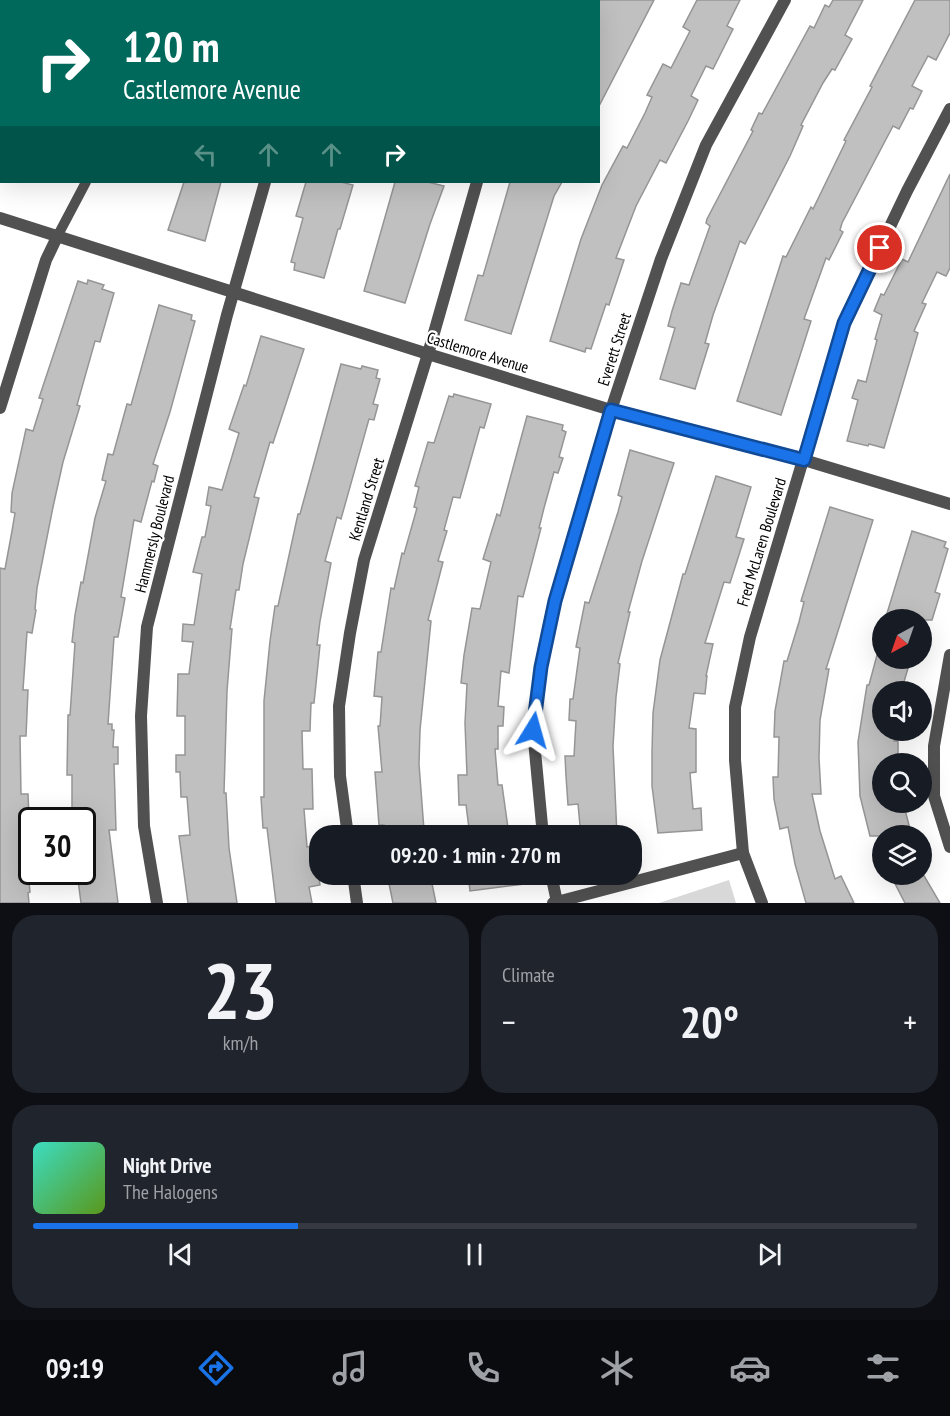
<!DOCTYPE html>
<html lang="en">
<head>
<meta charset="utf-8">
<style>
	:root { --surface:#171b24; --page:#20242c; --text:#f1f3f6; --muted:#9ea1a6; --line:#363941; --accent:#1a73e8 }
	body { margin:0; font-family:"PT Sans Narrow",sans-serif; background:var(--page); color:var(--text); height:100vh; display:flex; flex-direction:column; font-size:22px; white-space:nowrap }
	* { box-sizing:border-box; margin:0 }
	p { font-size:20px; color:var(--muted) }
	.icon { flex:none; width:33px; height:33px; fill:none; stroke:currentColor; stroke-width:2; stroke-linecap:round; stroke-linejoin:round }
	.map { position:relative; height:903px; overflow:hidden }
	.panel { display:flex; flex-direction:column; gap:12px; padding:12px; background:#0d0f14; flex:1 }
	.panel>* { flex:none }
	.top-card { position:absolute; left:0px; top:0px; width:600px; height:183px; box-shadow:0 6px 24px #0002; background:#00695c; color:#fff; overflow:hidden }
	.needle { width:39px; rotate:220deg }
	.buttons { position:absolute; left:872px; top:609px; display:grid; gap:12px }
	.buttons a { display:grid; place-items:center; width:60px; height:60px; border-radius:50%; background:var(--surface); box-shadow:0 6px 24px #0002; font-size:30px }
	.speed { position:absolute; left:18px; top:807px; display:flex; gap:12px; font-size:30px; font-weight:700; text-align:center }
	.speed>* { display:grid; place-content:center; width:78px; height:78px; border-radius:50%; background:var(--surface); box-shadow:0 6px 24px #0002; line-height:1 }
	.speed .limit { border:3px solid #111; border-radius:9px; background:#fff; color:#111 }
	.pin { position:absolute; display:grid; place-items:center; width:51px; height:51px; color:#fff; margin:-26px; border:3px solid #fff; border-radius:50%; box-shadow:0 2px 6px #0007 }
	.me { position:absolute; width:66px; margin:-33px; rotate:8deg; stroke-linejoin:round; filter:drop-shadow(0 0 4px #0008) }
	.turn { display:flex; align-items:center; gap:21px; height:126px; padding:0 24px; font-size:27px }
	.turn .icon { width:78px; height:78px; stroke-width:2.5 }
	.turn b { display:block; font-size:42px; line-height:51px }
	.lanes { display:flex; align-items:center; height:57px; padding:0 24px; background:#0003; justify-content:center; gap:30px; direction:ltr }
	.lanes .off { opacity:.35 }
	.big { font-size:45px; font-weight:800; line-height:1.1 }
	.panel .widget { flex:1; display:flex; flex-direction:column; justify-content:center; gap:9px; min-width:0; padding:0 21px; border-radius:24px; background:var(--page) }
	.panel .dial { align-items:center; gap:0 }
	.dial b { font-size:78px; line-height:1 }
	.song { display:flex; align-items:center; gap:18px }
	.cover { width:72px; height:72px; border-radius:9px; background:linear-gradient(135deg,hsl(170 70% 55%),hsl(90 70% 35%)) }
	.played { height:6px; border-radius:3px; background:linear-gradient(90deg,var(--accent) 30%,var(--line) 30%) }
	.keys { display:flex; justify-content:space-around; direction:ltr }
	.heat { display:flex; justify-content:space-between; align-items:center; font-size:33px; direction:ltr }
	.panel .tiles { flex:1; display:grid; gap:12px; grid-template-columns:1fr 1fr }
	.widget:last-child { grid-column:span 2 }
	.trip { position:absolute; left:309px; top:825px; width:333px; height:60px; border-radius:24px; background:var(--surface); box-shadow:0 6px 24px #0002; font-weight:800; line-height:60px; text-align:center }
	.menu { display:flex; height:96px; justify-content:space-around; align-items:center; background:#090b0e; color:var(--muted) }
	.menu .icon { width:42px; height:42px }
	.menu .selected { color:var(--accent) }
	.menu b { font-size:27px; color:var(--text) }
	.map>svg:first-child { display:block }
	.green { fill:#d8d8d8 }
	.building { fill:#c0c0c0; stroke:#959595; stroke-width:1.5 }
	.lines { fill:none; stroke-linecap:round; stroke-linejoin:round }
	.service { stroke:#515151; stroke-width:10 }
	.minor { stroke:#515151; stroke-width:12 }
	.tertiary { stroke:#515151; stroke-width:12 }
	.route-casing { stroke:#114b97; stroke-width:15 }
	.route { stroke:#1a73e8; stroke-width:10 }
	.labels { text-anchor:middle; stroke-width:4.5; stroke-linejoin:round; paint-order:stroke }
	.street-label { font-size:16px; fill:#000; stroke:#fff }
</style>
</head>
<body>
<div class="map">
<svg width="950" height="903" viewBox="0 0 950 903">
	<rect width="100%" height="100%" fill="#fff"/>
	<polygon class="green" points="729,880 736,903 659,903"/>
	<g class="building">
		<polygon points="598,0 654,0 598,108"/>
		<polygon points="697,0 740,0 727,26 733,29 713,69 706,66 691,96 698,100 688,121 666,163 660,160 636,206 616,258 624,260 609,305 606,304 591,349 586,348 585,352 550,341 581,239 602,185 623,146 627,148 645,113 652,97 647,95 663,64 671,68 690,31 683,27"/>
		<polygon points="833,0 863,0 845,35 852,39 835,70 832,69 823,83 801,125 803,126 790,156 745,244 740,241 713,315 705,343 709,344 695,389 660,379 675,328 668,326 672,311 681,283 689,285 710,226 706,223 707,219 753,131 751,130 759,113 762,114 810,26 814,28 825,5 829,7"/>
		<polygon points="915,0 950,0 950,33 936,60 928,56 912,86 922,91 913,109 910,108 899,129 893,126 842,223 840,230 843,232 829,260 826,258 804,319 811,321 781,415 737,401 783,256 786,257 811,207 813,209 846,141 844,140 872,87 870,86"/>
		<polygon points="950,174 950,268 946,276 937,272 922,303 926,304 914,331 918,333 884,448 869,444 868,446 847,441 858,400 852,398 858,380 866,382 877,340 875,339 882,315 874,311 881,294 884,295 902,259 908,262"/>
		<polygon points="184,182 221,182 205,241 168,230"/>
		<polygon points="306,182 341,182 353,185 340,229 338,229 324,278 294,270 295,263 291,262 303,218 296,216"/>
		<polygon points="395,182 428,182 444,186 430,224 405,303 364,291"/>
		<polygon points="510,182 562,182 554,196 511,334 465,320 478,275 483,276"/>
		<polygon points="88,280 104,285 102,289 114,293 100,342 95,341 77,405 80,406 63,462 53,507 37,588 35,609 36,610 32,633 27,632 23,690 28,690 26,736 20,736 21,794 28,794 30,840 25,840 30,892 28,893 29,903 0,903 0,568 5,569 12,531 15,513 11,512 12,493 26,429 33,431 43,399 39,398 78,281 87,284"/>
		<polygon points="159,305 192,315 191,320 195,321 170,412 153,464 158,466 154,482 152,481 141,522 134,520 121,597 125,598 118,637 114,637 108,724 112,724 112,730 114,730 113,747 118,747 118,764 114,764 116,830 109,830 118,903 81,903 77,872 82,872 82,820 80,820 79,808 72,808 72,775 67,775 68,715 70,715 75,643 72,642 75,615 81,582 83,583 95,518 106,481 102,480 108,454 113,455 127,404 131,405"/>
		<polygon points="261,336 304,349 273,443 270,442 254,497 259,498 243,564 239,590 236,590 230,629 232,629 227,691 224,793 226,793 229,848 237,903 188,903 179,836 190,835 187,797 181,797 180,772 176,772 176,755 185,755 185,716 177,716 178,674 189,674 193,642 182,641 183,624 194,625 202,574 193,572 202,537 205,537 211,506 206,505 209,487 222,490 239,433 229,429 244,385 246,386"/>
		<polygon points="341,364 361,369 362,366 378,370 376,378 380,379 373,404 378,405 374,420 369,419 341,519 337,517 325,561 331,563 320,621 317,645 320,645 314,703 311,703 310,731 302,731 303,769 312,769 313,809 304,809 307,847 314,846 320,885 309,887 312,903 276,903 267,828 263,828 261,797 264,797 264,701 270,641 275,606 278,606 298,514 300,514 314,463"/>
		<polygon points="454,394 491,404 484,428 480,427 460,498 453,497 444,530 447,531 438,561 443,562 428,620 431,621 420,730 419,764 424,830 386,834 384,825 379,825 375,772 382,772 378,726 380,726 382,697 374,696 378,652 381,652 391,588 394,589 402,553 404,554 417,508 414,507 419,487 415,486 420,469 428,442 434,443 449,396 453,397"/>
		<polygon points="527,416 563,425 562,430 566,432 559,457 563,458 558,473 554,472 544,508 539,528 541,528 523,597 518,596 509,673 501,671 498,706 504,707 503,726 498,726 498,749 495,749 498,785 502,785 508,828 499,829 499,836 470,836 466,805 459,805 458,775 467,775 465,723 467,684 461,683 464,655 472,608 480,609 491,562 483,559 497,514 500,516"/>
		<polygon points="630,450 674,463 642,561 628,612 630,612 618,663 620,664 616,697 613,746 617,836 581,836 578,804 568,805 566,776 565,756 574,756 576,721 569,720 570,699 573,699 580,648 576,647 585,602 589,603 618,512 622,497 618,495"/>
		<polygon points="716,476 751,487 736,537 744,539 730,583 724,582 705,643 713,644 706,676 707,676 705,694 694,693 689,728 696,729 696,772 690,773 693,809 701,808 702,830 658,833 652,786 652,752 653,713 660,660 683,574 685,574"/>
		<polygon points="830,507 873,520 826,669 829,669 820,720 819,758 821,794 812,794 820,831 835,879 841,876 854,903 806,903 795,864 788,827 780,829 774,799 773,777 778,777 779,737 774,737 775,711 784,661 787,661 799,622 804,602 801,601"/>
		<polygon points="912,531 946,542 944,547 948,549 935,592 940,594 932,620 885,620"/>
		<polygon points="877,655 882,656 882,658 911,658 901,692 882,692 882,730 896,730 894,741 898,741 898,756 895,757 895,764 882,764 882,802 903,802 910,829 907,830 908,836 870,836 860,796 858,742 867,685 869,685"/>
		<polygon points="387,874 430,874 436,903 393,903"/>
		<polygon points="468,874 523,874 524,884 470,891"/>
		<polygon points="890,874 923,874 940,903 905,903"/>
	</g>
	<g class="lines">
		<g class="service">
			<polyline points="194,2 194,0"/>
			<polyline points="58,235 86,182"/>
		</g>
		<g class="minor">
			<polyline points="338,2 339,0"/>
			<polyline points="569,2 570,0"/>
			<polyline points="0,408 46,260 58,235"/>
			<polyline points="950,655 934,746 934,796 950,847"/>
			<polyline points="348,836 340,776 339,706 350,633 364,560 428,354 477,182"/>
			<polyline points="543,836 533,730 541,667 555,601 611,410 661,259 706,145 785,0"/>
			<polyline points="353,874 357,903"/>
			<polyline points="551,874 557,902"/>
			<polyline points="157,903 144,826 141,716 147,627 227,315 265,182"/>
			<polyline points="553,903 743,853"/>
			<polyline points="762,903 743,853 735,760 735,707 750,637 844,323 907,191 950,109"/>
		</g>
		<polyline class="tertiary" points="0,218 428,354 611,410 804,460 950,504"/>
	</g>
	<g class="lines">
		<g class="route-casing">
			<polyline id="route" points="533,730 541,667 555,601 611,410 804,460 844,323 880,248"/>
		</g>
		<use href="#route" class="route"/>
	</g>
	<g class="labels">
		<g class="street-label">
			<text transform="translate(614 349) rotate(-72)" y="6">Everett Street</text>
			<text transform="translate(478 352) rotate(17)" y="6">Castlemore Avenue</text>
			<text transform="translate(366 499) rotate(-73)" y="6">Kentland Street</text>
			<text transform="translate(154 534) rotate(-76)" y="6">Hammersly Boulevard</text>
			<text transform="translate(761 542) rotate(-73)" y="6">Fred McLaren Boulevard</text>
		</g>
	</g>
</svg>
<div class="buttons">
<a><svg class="needle" viewBox="-14 -14 28 28"><path d="M0-13l5 13h-10z" fill="#e53935"/><path d="M0 13l5-13h-10z" fill="#9ea1a6"/></svg></a>
<a><svg class="icon" aria-label="sound" viewBox="0 0 24 24"><path d="M4 9h4l5-4v14l-5-4H4zM17 9q2 3 0 6"/></svg></a>
<a><svg class="icon" aria-label="search" viewBox="0 0 24 24"><circle cx="10" cy="10" r="6"/><path d="M15 15l6 6"/></svg></a>
<a><svg class="icon" aria-label="layers" viewBox="0 0 24 24"><path d="M12 4l9 5-9 5-9-5zM3 14l9 5 9-5"/></svg></a>
</div>
<div class="speed"><div class="limit">30</div></div>
<div class="pin" style="left:880px;top:248px;background:#d93025"><svg class="icon" aria-label="arrive" viewBox="0 0 24 24"><path d="M6 21V4h12l-3 4 3 4H6"/></svg></div>
<svg class="me" style="left:533px;top:730px" viewBox="-20 -20 40 40"><path d="M0-17L14 15 0 8-14 15z" fill="#1a73e8" stroke="#fff" stroke-width="4"/></svg>
<div class="trip">09:20 · 1 min · 270 m</div>
<div class="top-card">
<div class="turn"><svg class="icon" aria-label="right" viewBox="0 0 24 24"><path d="M7 20v-9h11M14 6l5 5-5 5"/></svg><div><b>120 m</b>Castlemore Avenue</div></div>
<div class="lanes"><svg class="icon off" aria-label="left" viewBox="0 0 24 24"><path d="M17 20v-9H6M10 6l-5 5 5 5"/></svg><svg class="icon off" aria-label="ahead" viewBox="0 0 24 24"><path d="M12 20V5M6 11l6-6 6 6"/></svg><svg class="icon off" aria-label="ahead" viewBox="0 0 24 24"><path d="M12 20V5M6 11l6-6 6 6"/></svg><svg class="icon" aria-label="right" viewBox="0 0 24 24"><path d="M7 20v-9h11M14 6l5 5-5 5"/></svg></div>
</div>
</div>
<section class="panel">
<div class="tiles">
<div class="widget dial"><b>23</b><p>km/h</p></div>
<div class="widget"><p>Climate</p>
<div class="heat"><a>−</a><b class="big">20°</b><a>+</a></div>
</div>
<div class="widget">
<div class="song"><i class="cover"></i><div><b>Night Drive</b><p>The Halogens</p></div></div>
<div class="played"></div>
<div class="keys"><svg class="icon" aria-label="previous" viewBox="0 0 24 24"><path d="M18 5L8 12l10 7zM5 5v14"/></svg><svg class="icon" aria-label="pause" viewBox="0 0 24 24"><path d="M8 5v14M16 5v14"/></svg><svg class="icon" aria-label="next" viewBox="0 0 24 24"><path d="M6 5l10 7-10 7zM19 5v14"/></svg></div>
</div>
</div>
</section>
<nav class="menu">
<b>09:19</b>
<svg class="icon selected" aria-label="directions" viewBox="0 0 24 24"><path d="M12 3l9 9-9 9-9-9zM9 14v-3h6M13 9l2 2-2 2"/></svg>
<svg class="icon" aria-label="music" viewBox="0 0 24 24"><path d="M9 18V5l10-2v13"/><circle cx="6" cy="18" r="3"/><circle cx="16" cy="16" r="3"/></svg>
<svg class="icon" aria-label="phone" viewBox="0 0 24 24"><path d="M5 4h4l2 5-3 2q2 4 5 5l2-3 5 2v4C11 20 4 13 5 4z"/></svg>
<svg class="icon" aria-label="climate" viewBox="0 0 24 24"><path d="M12 3v18M4 7l16 10M4 17L20 7"/></svg>
<svg class="icon" aria-label="car" viewBox="0 0 24 24"><path d="M5 17H2v-5l4-1 3-4h7l3 4 3 1v5h-3M9 17h6M6 11h13"/><circle cx="7" cy="17" r="2"/><circle cx="17" cy="17" r="2"/></svg>
<svg class="icon" aria-label="filters" viewBox="0 0 24 24"><path d="M4 7h16M4 17h16"/><circle cx="9" cy="7" r="2"/><circle cx="15" cy="17" r="2"/></svg>
</nav>
</body>
</html>
